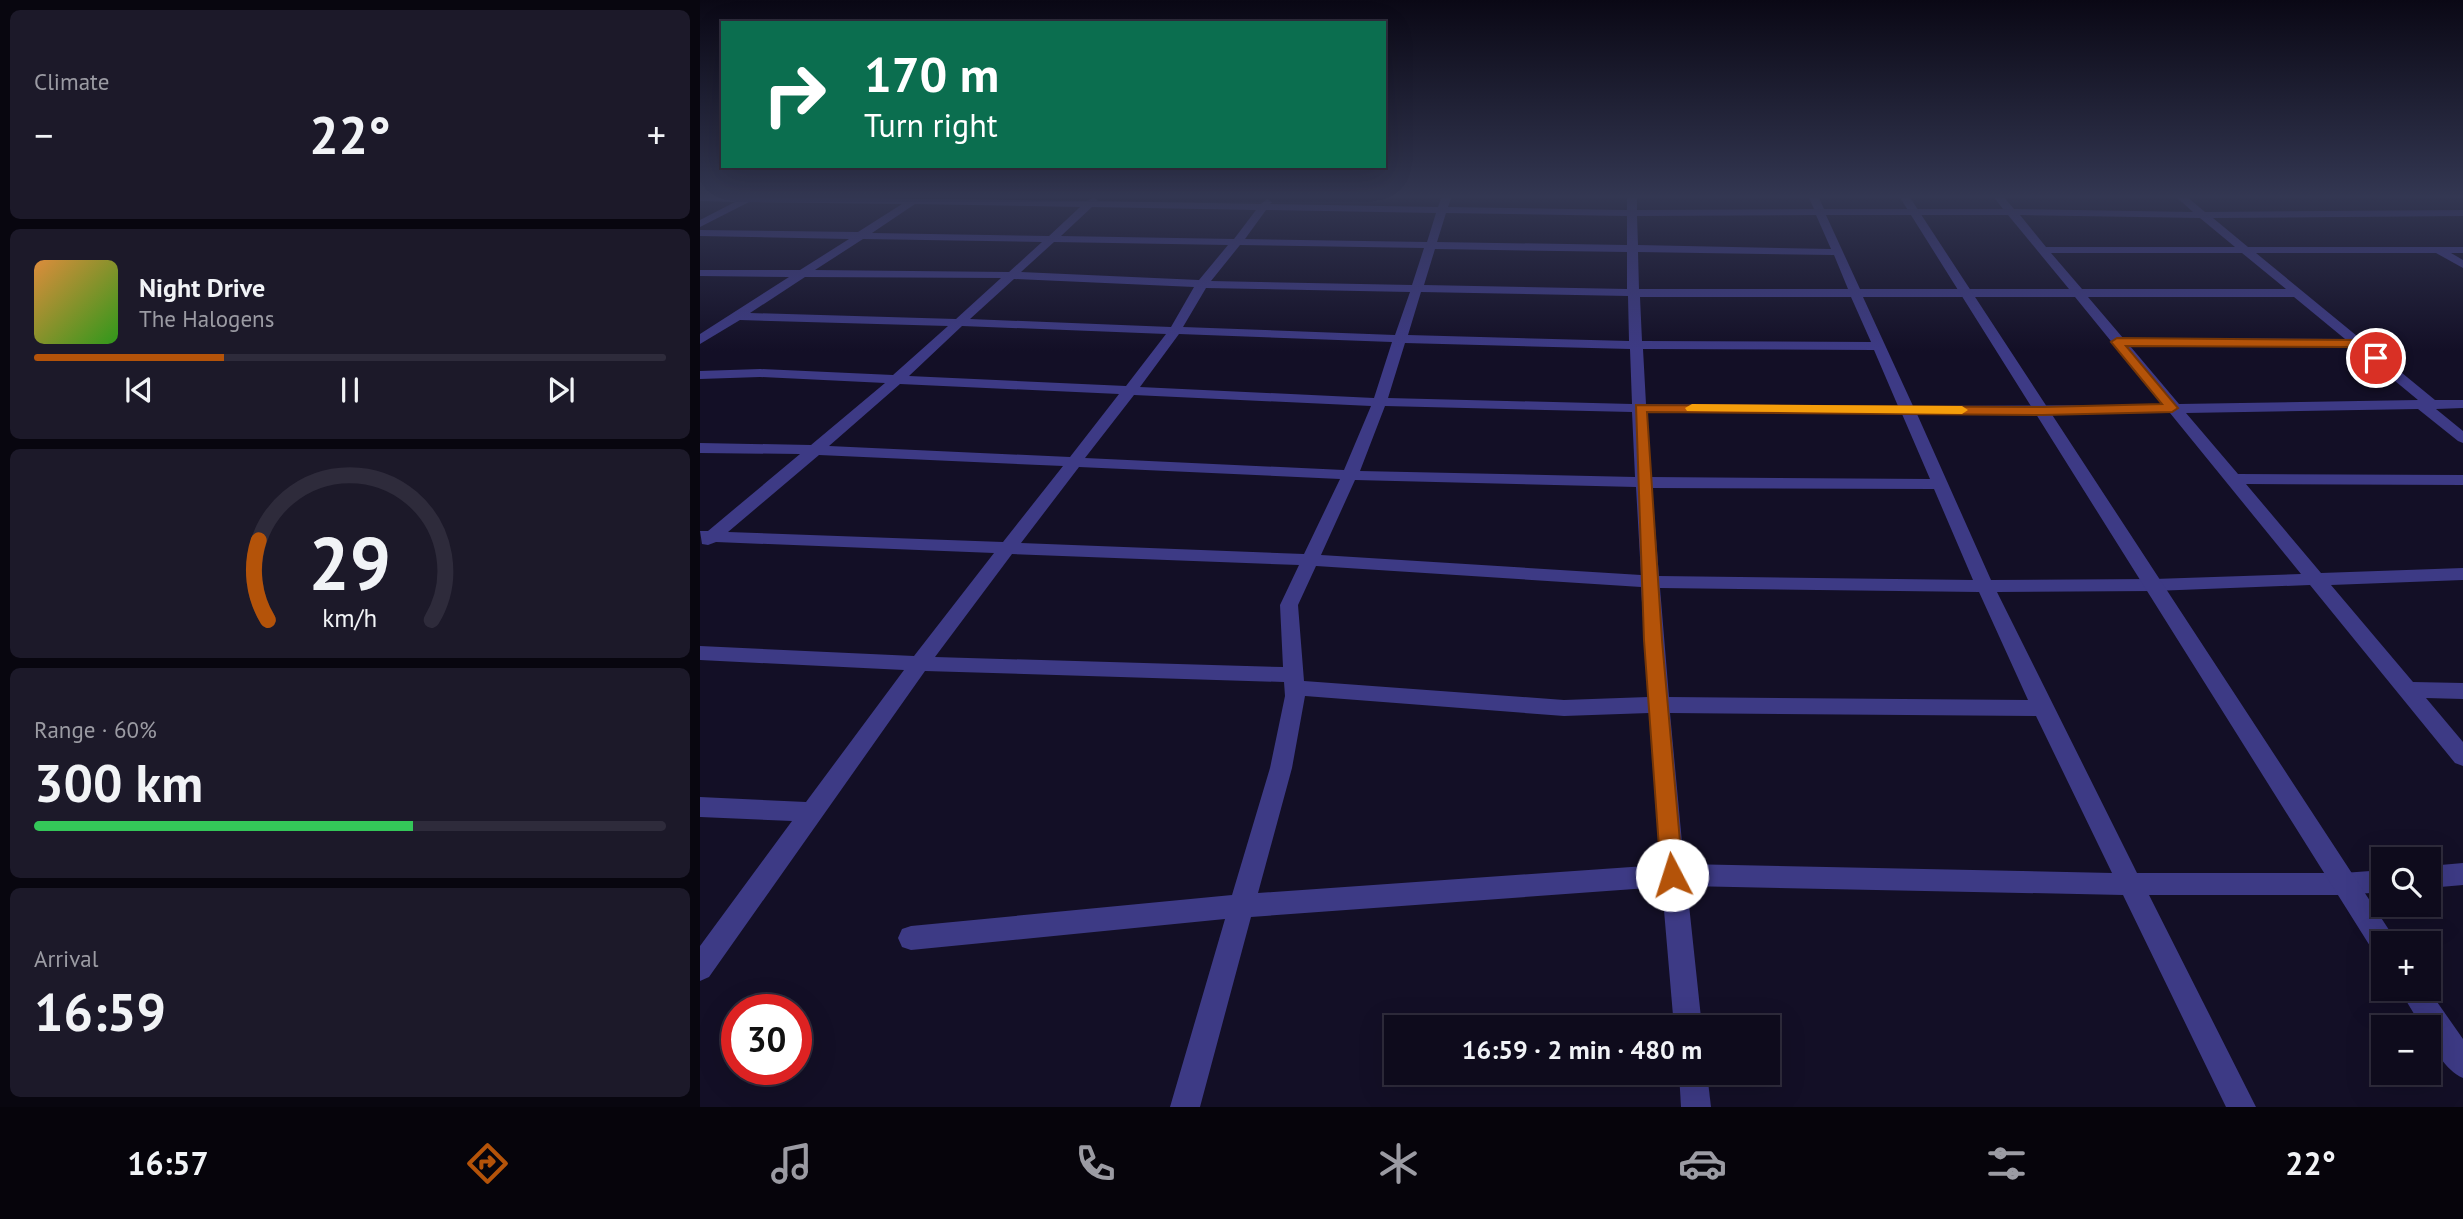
<!DOCTYPE html>
<html lang="en">
<head>
<meta charset="utf-8">
<style>
	:root { --surface:#0e0b1c; --page:#1c1929; --text:#f1f3f6; --muted:#9b9ba3; --line:#2e2b3b; --accent:#b45309 }
	body { margin:0; font-family:"PT Sans",sans-serif; background:var(--page); color:var(--text); height:100vh; display:flex; flex-direction:column; font-size:26px; white-space:nowrap }
	* { box-sizing:border-box; margin:0 }
	p { font-size:23px; color:var(--muted) }
	.icon { flex:none; width:38px; height:38px; fill:none; stroke:currentColor; stroke-width:2; stroke-linecap:round; stroke-linejoin:round }
	.map { position:relative; flex:1; overflow:hidden }
	.side { display:flex; flex-direction:column; gap:10px; padding:10px; background:#08060f; width:700px }
	.side>* { flex:none }
	.guide { position:absolute; left:21px; top:21px; width:665px; height:147px; border-radius:0px; box-shadow:0 7px 28px #0002,0 0 0 2px var(--line); background:#0b6e4f; color:#fff; overflow:hidden }
	.fabs { position:absolute; left:1671px; top:847px; display:grid; gap:14px }
	.fabs a { display:grid; place-items:center; width:70px; height:70px; border-radius:0px; background:var(--surface); box-shadow:0 7px 28px #0002,0 0 0 2px var(--line); font-size:35px }
	.speed { position:absolute; left:21px; top:994px; display:flex; gap:14px; font-size:35px; font-weight:700; text-align:center }
	.speed>* { display:grid; place-content:center; width:91px; height:91px; border-radius:50%; background:var(--surface); box-shadow:0 7px 28px #0002,0 0 0 2px var(--line); line-height:1 }
	.speed .limit { border:10px solid #d22; background:#fff; color:#111 }
	.pin { position:absolute; display:grid; place-items:center; width:60px; height:60px; color:#fff; margin:-30px; border:4px solid #fff; border-radius:50%; box-shadow:0 2px 7px #0007 }
	.me { position:absolute; width:77px; margin:-38px; rotate:355deg; stroke-linejoin:round; filter:drop-shadow(0 0 5px #0008) }
	.turn { display:flex; align-items:center; gap:24px; height:147px; padding:0 28px; font-size:32px }
	.turn .icon { width:91px; height:91px; stroke-width:2.5 }
	.turn b { display:block; font-size:49px; line-height:60px }
	.big { font-size:52px; font-weight:700; line-height:1.1 }
	.side .widget { flex:1; display:flex; flex-direction:column; justify-content:center; gap:10px; min-width:0; padding:0 24px; border-radius:10px; background:var(--page) }
	.side .dial { align-items:center; gap:0 }
	.dial svg { height:182px; overflow:visible; fill:none; stroke:var(--line); stroke-width:7; stroke-linecap:round; text-anchor:middle }
	.dial text { fill:var(--text); stroke:none }
	.song { display:flex; align-items:center; gap:21px }
	.cover { width:84px; height:84px; border-radius:10px; background:linear-gradient(135deg,hsl(30 70% 55%),hsl(110 70% 35%)) }
	.played { height:7px; border-radius:4px; background:linear-gradient(90deg,var(--accent) 30%,var(--line) 30%) }
	.keys { display:flex; justify-content:space-around; direction:ltr }
	.heat { display:flex; justify-content:space-between; align-items:center; font-size:38px; direction:ltr }
	.charge { height:10px; border-radius:5px; background:linear-gradient(90deg,#34c759 60%,var(--line) 0) }
	.trip { position:absolute; left:684px; top:1015px; width:396px; height:70px; border-radius:0px; background:var(--surface); box-shadow:0 7px 28px #0002,0 0 0 2px var(--line); font-weight:700; line-height:70px; text-align:center }
	.menu { display:flex; height:112px; justify-content:space-around; align-items:center; background:#06040b; color:var(--muted) }
	.menu .icon { width:49px; height:49px }
	.menu .on { color:var(--accent) }
	.menu b { font-size:32px; color:var(--text) }
	main { display:flex; flex:1; min-height:0 }
	.map>svg:first-child { display:block }
	.lines { fill:none; stroke-linecap:round; stroke-linejoin:round }
	.minor { fill:#3d3a85; fill-rule:evenodd }
	.tertiary { fill:#3d3a85; fill-rule:evenodd }
	.route { fill:#b45309; stroke:#753606; stroke-width:2 }
	.slow { fill:#f59e0b }
</style>
</head>
<body>
<main>
<section class="side">
<div class="widget"><p>Climate</p>
<div class="heat"><a>−</a><b class="big">22°</b><a>+</a></div>
</div>
<div class="widget">
<div class="song"><i class="cover"></i><div><b>Night Drive</b><p>The Halogens</p></div></div>
<div class="played"></div>
<div class="keys"><svg class="icon" aria-label="previous" viewBox="0 0 24 24"><path d="M18 5L8 12l10 7zM5 5v14"/></svg><svg class="icon" aria-label="pause" viewBox="0 0 24 24"><path d="M8 5v14M16 5v14"/></svg><svg class="icon" aria-label="next" viewBox="0 0 24 24"><path d="M6 5l10 7-10 7zM19 5v14"/></svg></div>
</div>
<div class="widget dial"><svg viewBox="0 0 100 80">
<path d="M14 69A42 42 0 1 1 86 69"/>
<path d="M14 69A42 42 0 0 1 10 34" stroke="#b45309"/>
<text x="50" y="56" font-size="32" font-weight="700">29</text>
<text x="50" y="72" font-size="11">km/h</text>
</svg></div>
<div class="widget"><p>Range · 60%</p><b class="big">300 km</b><div class="charge"></div></div>
<div class="widget"><p>Arrival</p><b class="big">16:59</b></div>
</section>
<div class="map">
<svg width="1763" height="1107" viewBox="0 0 1763 1107">
	<rect width="100%" height="100%" fill="#130f26"/>
	<g class="lines">
		<g class="minor">
			<path d="M0,196l387,5 7,-4 4,4 163,3 6,-5 5,3 -2,2 168,3 4,-11h10l-4,11 179,3v-14h10v14l177,-1 -6,-13h10l6,13h179l-10,-13h10l11,13 179,3 -18,-16h11l19,16 258,-2v6l-250,2 35,29h215v6h-12l12,7v8l-27,-15h-180l179,147h28v8l-27,1 27,22v12l-5,-2 -40,-32 -232,4 52,61 225,1v10l-217,-1 75,89 142,-5v12l-132,5 82,97 50,1v16l-37,-1 37,44v24l-8,-3 -145,-178 -156,6 -157,1 140,281h206l41,-3v22l-41,3h-194l107,212h-30l-103,-212 -436,-9 15,141h-28l-12,-140 -411,30 -51,190h-30l55,-188 -314,31 -9,-3 -4,-9 4,-9 9,-3 321,-31 38,-127 15,-72 -1,-14 -359,-11 -216,306 -9,4v-35l92,-125 -92,-4v-20l106,5 98,-132 -204,-10v-14l214,10 80,-103 -278,-11 -8,3 -6,-1 -2,-13h8l92,-77 -100,-1v-10l111,2 74,-62 -125,-6 -60,2v-8l60,-2 133,6 55,-49 -208,-6 -40,24v-10l89,-57 -89,-1v-6h100l49,-31 -149,-3v-6l158,2 44,-28 -153,-2 -49,25v-7l35,-18 -35,-1zM215,204l165,3 -31,29 -177,-3zM392,207l164,3 -22,29 -173,-3zM566,210l170,3 -9,29 -182,-3zM746,213l181,3v29l-190,-3zM1116,215l15,34 -193,-4 -1,-29zM1126,215h182l61,74h-209zM1320,215l180,3 35,29h-189zM163,239l179,3 -33,30 -194,-2zM354,242l174,3 -29,35 -178,-8zM540,245l184,3 -12,37 -201,-4zM735,249l192,3v37l-203,-4zM938,252l196,3 14,34h-209zM1351,253h191l44,36h-204zM105,277l196,1 -45,41 -206,-6zM314,279l180,8 -23,40 -201,-8zM506,288l204,4 -15,43 -212,-8zM721,292l207,4 1,45 -221,-6zM940,297h211l20,45 -229,-1zM1163,297h212l88,108 -250,1zM1388,297h206l51,42 -222,-1zM262,326l204,8 -40,52 -217,-10zM479,334l213,8 -18,56 -234,-11zM705,343l225,6 2,55 -244,-6zM1430,346l224,1 64,53 -239,4zM943,349l231,1 24,56 -252,-2zM200,384l219,10 -49,63 -241,-11zM434,395l237,11 -27,64 -259,-12zM685,406l247,6 3,65 -275,-6zM947,412l255,2 28,65 -279,-2zM1470,413l131,161 -147,5 -163,1 -74,-166zM119,455l244,11 -60,76 -275,-10zM379,467l261,12 -36,75 -283,-11zM655,480l281,7 5,88 -320,-20zM952,488l282,1 39,91 -314,-4zM312,554l287,11 -19,40 3,62 -348,-10zM616,566l325,21 7,110 -84,3 -260,-19 -6,-76zM960,588l319,4 49,108 -359,-3zM605,696l259,20 85,-3 11,152 -402,28 34,-125zM970,713l366,3 76,157 -428,-9z"/>
			<polygon points="1763,863 1763,885 1729,888 1729,866"/>
			<polygon points="979,1073 1007,1073 1011,1107 981,1107"/>
		</g>
		<g class="tertiary">
			<polygon points="1199,196 1209,196 1693,936 1696,943 1684,943 1684,957 1675,954"/>
			<path d="M1699,989h29l35,50v39c-17,-7 -34,-33 -34,-51h-7z"/>
		</g>
	</g>
	<linearGradient id="sky" x2="0" y2="1"><stop stop-color="#0a0815"/><stop offset="0.56" stop-color="#333752"/><stop offset="1" stop-color="#333752" stop-opacity="0"/></linearGradient>
	<rect width="1763" height="351" fill="url(#sky)"/>
	<polygon class="route" points="1417,338 1658,340 1682,358 1672,361 1655,347 1426,346 1478,408 1472,412 1343,415 947,412 962,640 983,875 980,882 972,885 964,882 961,875 944,640 936,405 1343,407 1462,404 1411,342"/>
	<polygon class="slow" points="992,404 1262,406 1268,410 1262,414 987,411 985,408"/>
</svg>
<div class="fabs">
<a><svg class="icon" aria-label="search" viewBox="0 0 24 24"><circle cx="10" cy="10" r="6"/><path d="M15 15l6 6"/></svg></a>
<a>+</a>
<a>−</a>
</div>
<div class="speed"><div class="limit">30</div></div>
<div class="pin" style="left:1676px;top:358px;background:#d93025"><svg class="icon" aria-label="arrive" viewBox="0 0 24 24"><path d="M6 21V4h12l-3 4 3 4H6"/></svg></div>
<svg class="me" style="left:972px;top:875px" viewBox="-20 -20 40 40"><circle r="19" fill="#fff"/><path d="M0-13L10 11 0 6-10 11z" fill="#b45309"/></svg>
<div class="trip">16:59 · 2 min · 480 m</div>
<div class="guide">
<div class="turn"><svg class="icon" aria-label="right" viewBox="0 0 24 24"><path d="M7 20v-9h11M14 6l5 5-5 5"/></svg><div><b>170 m</b>Turn right</div></div>
</div>
</div>
</main>
<nav class="menu">
<b>16:57</b>
<svg class="icon on" aria-label="directions" viewBox="0 0 24 24"><path d="M12 3l9 9-9 9-9-9zM9 14v-3h6M13 9l2 2-2 2"/></svg>
<svg class="icon" aria-label="music" viewBox="0 0 24 24"><path d="M9 18V5l10-2v13"/><circle cx="6" cy="18" r="3"/><circle cx="16" cy="16" r="3"/></svg>
<svg class="icon" aria-label="phone" viewBox="0 0 24 24"><path d="M5 4h4l2 5-3 2q2 4 5 5l2-3 5 2v4C11 20 4 13 5 4z"/></svg>
<svg class="icon" aria-label="climate" viewBox="0 0 24 24"><path d="M12 3v18M4 7l16 10M4 17L20 7"/></svg>
<svg class="icon" aria-label="car" viewBox="0 0 24 24"><path d="M5 17H2v-5l4-1 3-4h7l3 4 3 1v5h-3M9 17h6M6 11h13"/><circle cx="7" cy="17" r="2"/><circle cx="17" cy="17" r="2"/></svg>
<svg class="icon" aria-label="filters" viewBox="0 0 24 24"><path d="M4 7h16M4 17h16"/><circle cx="9" cy="7" r="2"/><circle cx="15" cy="17" r="2"/></svg>
<b>22°</b>
</nav>
</body>
</html>
